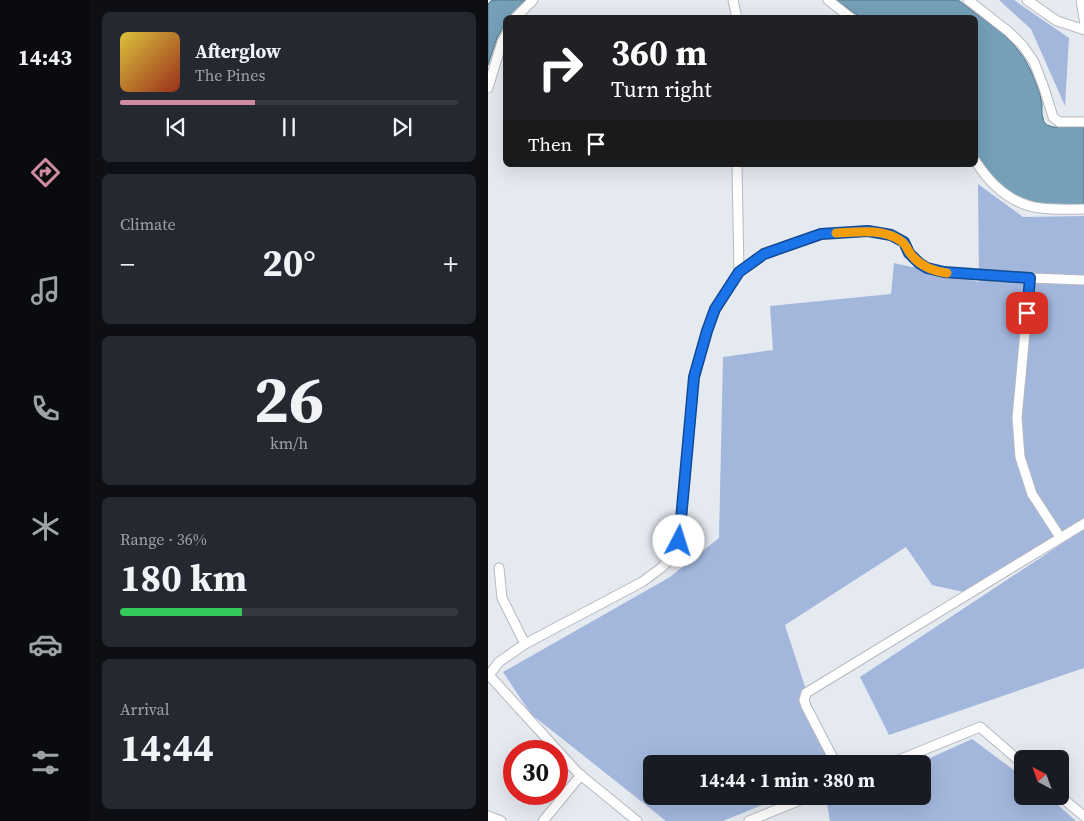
<!DOCTYPE html>
<html lang="en">
<head>
<meta charset="utf-8">
<style>
	:root { --surface:#171b24; --page:#242831; --text:#f1f3f6; --muted:#9ea1a6; --line:#363941; --accent:#d08ca1 }
	body { margin:0; font-family:"Source Serif 4",serif; background:var(--page); color:var(--text); height:100vh; display:flex; flex-direction:column; font-size:19px; white-space:nowrap }
	* { box-sizing:border-box; margin:0 }
	p { font-size:16px; color:var(--muted) }
	.icon { flex:none; width:28px; height:28px; fill:none; stroke:currentColor; stroke-width:2; stroke-linecap:round; stroke-linejoin:round }
	.map { position:relative; flex:1; overflow:hidden }
	.side { display:flex; flex-direction:column; gap:12px; padding:12px; background:#0d0f14; width:398px }
	.side>* { flex:none }
	.guide { position:absolute; left:15px; top:15px; width:475px; height:152px; border-radius:8px; box-shadow:0 5px 20px #0002; background:#202124; color:#fff; overflow:hidden }
	.needle { width:32px; rotate:319deg }
	.fabs { position:absolute; left:526px; top:750px; display:grid; gap:10px }
	.fabs a { display:grid; place-items:center; width:55px; height:55px; border-radius:8px; background:var(--surface); box-shadow:0 5px 20px #0002; font-size:25px }
	.speed { position:absolute; left:15px; top:740px; display:flex; gap:10px; font-size:25px; font-weight:700; text-align:center }
	.speed>* { display:grid; place-content:center; width:65px; height:65px; border-radius:50%; background:var(--surface); box-shadow:0 5px 20px #0002; line-height:1 }
	.speed .limit { border:8px solid #d22; background:#fff; color:#111 }
	.pin { position:absolute; display:grid; place-items:center; width:42px; height:42px; color:#fff; margin:-21px; border-radius:10px; box-shadow:0 2px 8px #0006 }
	.me { position:absolute; width:55px; margin:-28px; rotate:5deg; stroke-linejoin:round; filter:drop-shadow(0 0 4px #0008) }
	.turn { display:flex; align-items:center; gap:18px; height:105px; padding:0 25px; font-size:22px }
	.turn .icon { width:65px; height:65px; stroke-width:2.5 }
	.turn b { display:block; font-size:35px; line-height:42px }
	.then { display:flex; align-items:center; height:48px; padding:0 25px; background:#0003; gap:10px; font-size:19px }
	.big { font-size:38px; font-weight:700; line-height:1.1 }
	.side .card { flex:1; display:flex; flex-direction:column; justify-content:center; gap:8px; min-width:0; padding:0 18px; border-radius:8px; background:var(--page) }
	.side .dial { align-items:center; gap:0 }
	.dial b { font-size:65px; line-height:1 }
	.song { display:flex; align-items:center; gap:15px }
	.cover { width:60px; height:60px; border-radius:8px; background:linear-gradient(135deg,hsl(50 70% 55%),hsl(10 70% 35%)) }
	.played { height:5px; border-radius:2px; background:linear-gradient(90deg,var(--accent) 40%,var(--line) 40%) }
	.keys { display:flex; justify-content:space-around; direction:ltr }
	.heat { display:flex; justify-content:space-between; align-items:center; font-size:28px; direction:ltr }
	.charge { height:8px; border-radius:4px; background:linear-gradient(90deg,#34c759 36%,var(--line) 0) }
	.trip { position:absolute; left:155px; top:755px; width:288px; height:50px; border-radius:8px; background:var(--surface); box-shadow:0 5px 20px #0002; font-weight:700; line-height:50px; text-align:center }
	main { display:flex; flex:1; min-height:0 }
	.menu { display:flex; flex-direction:column; width:90px; justify-content:space-around; align-items:center; background:#090b0e; color:var(--muted) }
	.menu .icon { width:35px; height:35px }
	.menu .active { color:var(--accent) }
	.menu b { font-size:22px; color:var(--text) }
	.map>svg:first-child { display:block }
	.green { fill:#a3b7dd }
	.water { fill:#75a0b8; stroke:#557485 }
	.lines { fill:none; stroke-linecap:round; stroke-linejoin:round }
	.minor-casing { stroke:#b5b9c0; stroke-width:11 }
	.minor { stroke:#fff; stroke-width:9 }
	.route-casing { stroke:#114b97; stroke-width:12 }
	.route { stroke:#1a73e8; stroke-width:9 }
	.slow { stroke:#f59e0b; stroke-width:9 }
</style>
</head>
<body>
<main>
<nav class="menu">
<b>14:43</b>
<svg class="icon active" aria-label="directions" viewBox="0 0 24 24"><path d="M12 3l9 9-9 9-9-9zM9 14v-3h6M13 9l2 2-2 2"/></svg>
<svg class="icon" aria-label="music" viewBox="0 0 24 24"><path d="M9 18V5l10-2v13"/><circle cx="6" cy="18" r="3"/><circle cx="16" cy="16" r="3"/></svg>
<svg class="icon" aria-label="phone" viewBox="0 0 24 24"><path d="M5 4h4l2 5-3 2q2 4 5 5l2-3 5 2v4C11 20 4 13 5 4z"/></svg>
<svg class="icon" aria-label="climate" viewBox="0 0 24 24"><path d="M12 3v18M4 7l16 10M4 17L20 7"/></svg>
<svg class="icon" aria-label="car" viewBox="0 0 24 24"><path d="M5 17H2v-5l4-1 3-4h7l3 4 3 1v5h-3M9 17h6M6 11h13"/><circle cx="7" cy="17" r="2"/><circle cx="17" cy="17" r="2"/></svg>
<svg class="icon" aria-label="filters" viewBox="0 0 24 24"><path d="M4 7h16M4 17h16"/><circle cx="9" cy="7" r="2"/><circle cx="15" cy="17" r="2"/></svg>
</nav>
<section class="side">
<div class="card">
<div class="song"><i class="cover"></i><div><b>Afterglow</b><p>The Pines</p></div></div>
<div class="played"></div>
<div class="keys"><svg class="icon" aria-label="previous" viewBox="0 0 24 24"><path d="M18 5L8 12l10 7zM5 5v14"/></svg><svg class="icon" aria-label="pause" viewBox="0 0 24 24"><path d="M8 5v14M16 5v14"/></svg><svg class="icon" aria-label="next" viewBox="0 0 24 24"><path d="M6 5l10 7-10 7zM19 5v14"/></svg></div>
</div>
<div class="card"><p>Climate</p>
<div class="heat"><a>−</a><b class="big">20°</b><a>+</a></div>
</div>
<div class="card dial"><b>26</b><p>km/h</p></div>
<div class="card"><p>Range · 36%</p><b class="big">180 km</b><div class="charge"></div></div>
<div class="card"><p>Arrival</p><b class="big">14:44</b></div>
</section>
<div class="map">
<svg width="597" height="821" viewBox="0 0 597 821">
	<rect width="100%" height="100%" fill="#e5e9f0"/>
	<g class="green">
		<polygon points="511,0 526,0 581,38 577,106 543,29"/>
		<polygon points="490,184 535,217 596,216 596,522 484,594 444,585 418,547 297,625 342,764 164,764 164,796 296,796 235,821 178,821 43,714 15,672 182,577 231,538 235,357 285,350 282,306 403,294 406,263 491,282"/>
		<polygon points="596,529 596,668 401,735 372,677"/>
		<polygon points="484,739 535,777 535,796 560,796 588,821 342,821 339,804 356,796 434,796 434,764 429,764"/>
	</g>
	<g class="water">
		<polygon points="4,0 37,0 22,17 18,18 17,24 9,38 0,65 0,4"/>
		<path d="M348,0h122l44,33 12,12 10,13 8,15 8,21 2,10v10l2,8 3,3 6,2h31v77c-11,0 -23,2 -35,1 -36,-3 -55,-20 -73,-50v-137l-116,-1z"/>
	</g>
	<g class="lines">
		<g class="minor-casing">
			<g id="minor">
				<polyline points="245,0 249,18"/>
				<polyline points="340,0 363,18"/>
				<polyline points="480,0 521,32 535,46 546,62 556,88 565,117 571,122 597,122"/>
				<polyline points="539,0 569,21 597,30"/>
				<polyline points="593,0 597,25"/>
				<polyline points="27,18 45,0"/>
				<polyline points="0,88 14,42 18,35"/>
				<path d="M488,162c15,23 36,43 65,46 14,2 29,1 44,1"/>
				<polyline points="249,165 251,272"/>
				<polyline points="542,278 529,418 532,457 544,494 572,537"/>
				<polyline points="11,568 14,598 37,644"/>
				<polyline points="0,674 90,773 149,821"/>
				<polyline points="1,675 11,662 37,644 154,582 173,568 185,556 191,541 206,377 219,331 227,309 251,272 276,254 333,234 380,231 403,235 416,242 421,253 431,263 439,268 456,273 542,278 597,280"/>
				<polyline points="348,764 318,706 316,700 318,693 597,523"/>
				<polyline points="401,764 492,727 535,764"/>
				<polyline points="572,796 597,817"/>
				<polyline points="0,816 13,821"/>
				<polyline points="55,821 93,775"/>
				<polyline points="261,821 322,796"/>
			</g>
		</g>
		<use href="#minor" class="minor"/>
	</g>
	<g class="lines">
		<g class="route-casing">
			<polyline id="route" points="191,541 206,377 219,331 227,309 251,272 276,254 333,234 380,231 403,235 416,242 421,253 431,263 439,268 456,272 542,278 539,313"/>
		</g>
		<use href="#route" class="route"/>
		<path class="slow" d="M348,233c22,-1 46,-5 65,8 5,3 6,8 9,12 9,13 22,18 37,20"/>
	</g>
</svg>
<div class="fabs">
<a><svg class="needle" viewBox="-14 -14 28 28"><path d="M0-13l5 13h-10z" fill="#e53935"/><path d="M0 13l5-13h-10z" fill="#9ea1a6"/></svg></a>
</div>
<div class="speed"><div class="limit">30</div></div>
<div class="pin" style="left:539px;top:313px;background:#d93025"><svg class="icon" aria-label="arrive" viewBox="0 0 24 24"><path d="M6 21V4h12l-3 4 3 4H6"/></svg></div>
<svg class="me" style="left:191px;top:541px" viewBox="-20 -20 40 40"><circle r="19" fill="#fff"/><path d="M0-13L10 11 0 6-10 11z" fill="#1a73e8"/></svg>
<div class="trip">14:44 · 1 min · 380 m</div>
<div class="guide">
<div class="turn"><svg class="icon" aria-label="right" viewBox="0 0 24 24"><path d="M7 20v-9h11M14 6l5 5-5 5"/></svg><div><b>360 m</b>Turn right</div></div>
<div class="then">Then<svg class="icon" aria-label="arrive" viewBox="0 0 24 24"><path d="M6 21V4h12l-3 4 3 4H6"/></svg></div>
</div>
</div>
</main>
</body>
</html>
